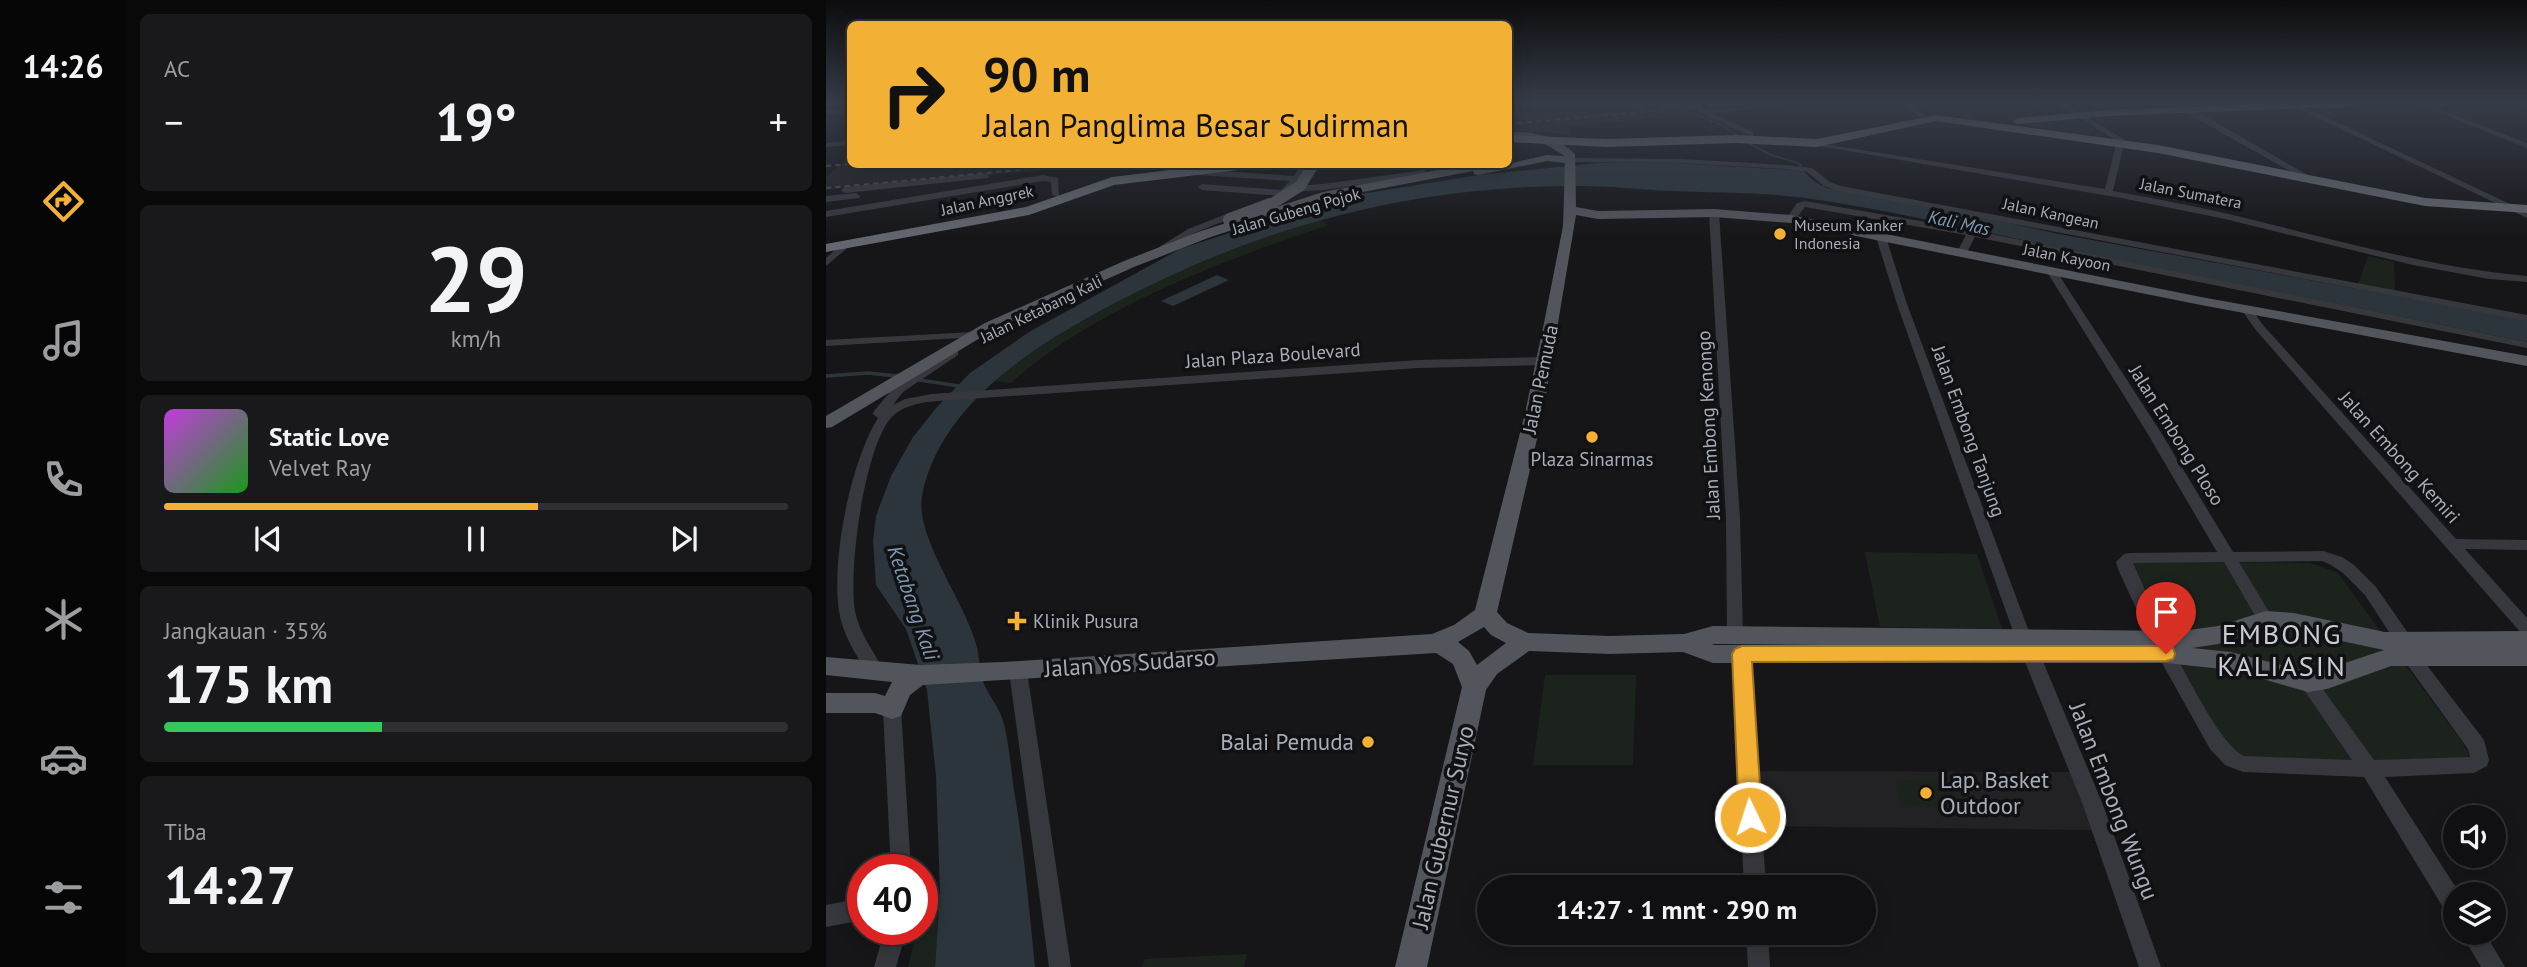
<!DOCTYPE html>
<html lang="id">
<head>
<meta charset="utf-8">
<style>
	:root { --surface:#101012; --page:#19191b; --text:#f1f3f6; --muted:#9c9d9f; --line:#303032; --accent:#f2b134 }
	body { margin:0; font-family:"PT Sans",sans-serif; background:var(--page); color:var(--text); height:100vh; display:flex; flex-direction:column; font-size:26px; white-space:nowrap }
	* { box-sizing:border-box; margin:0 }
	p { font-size:23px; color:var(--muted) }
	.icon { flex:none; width:38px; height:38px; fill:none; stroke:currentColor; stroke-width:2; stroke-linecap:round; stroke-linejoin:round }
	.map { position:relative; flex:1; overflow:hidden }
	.panel { display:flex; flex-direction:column; gap:14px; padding:14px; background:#09090a; width:700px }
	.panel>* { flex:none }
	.top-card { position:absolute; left:21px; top:21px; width:665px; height:147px; border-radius:10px; box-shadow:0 4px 18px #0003,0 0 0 2px var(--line); background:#f2b134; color:#111; overflow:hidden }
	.fabs { position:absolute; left:1617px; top:805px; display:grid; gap:14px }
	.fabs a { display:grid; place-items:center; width:63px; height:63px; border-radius:50%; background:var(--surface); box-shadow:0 4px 18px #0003,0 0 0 2px var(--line); font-size:35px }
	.speed { position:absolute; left:21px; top:854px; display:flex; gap:14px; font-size:35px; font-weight:700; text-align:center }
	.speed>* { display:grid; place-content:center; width:91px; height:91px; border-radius:50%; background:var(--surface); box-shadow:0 4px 18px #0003,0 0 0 2px var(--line); line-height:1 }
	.speed .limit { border:10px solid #d22; background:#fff; color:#111 }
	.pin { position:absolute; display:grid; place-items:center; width:60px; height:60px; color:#fff; margin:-72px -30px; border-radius:50% 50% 50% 0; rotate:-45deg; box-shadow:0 0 7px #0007 }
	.pin .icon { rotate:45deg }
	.me { position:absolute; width:77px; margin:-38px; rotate:356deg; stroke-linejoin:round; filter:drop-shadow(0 0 5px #0008) }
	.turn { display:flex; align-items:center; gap:24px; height:147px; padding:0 21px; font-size:32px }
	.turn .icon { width:91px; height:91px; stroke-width:2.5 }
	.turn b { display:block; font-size:49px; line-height:60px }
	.big { font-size:52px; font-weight:700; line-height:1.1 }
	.panel .card { flex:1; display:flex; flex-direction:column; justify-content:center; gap:10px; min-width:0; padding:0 24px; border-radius:10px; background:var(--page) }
	.panel .dial { align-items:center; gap:0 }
	.dial b { font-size:91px; line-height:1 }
	.song { display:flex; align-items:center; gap:21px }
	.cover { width:84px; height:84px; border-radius:10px; background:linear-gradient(135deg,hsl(290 70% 55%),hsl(120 70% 35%)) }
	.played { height:7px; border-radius:4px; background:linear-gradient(90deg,var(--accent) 60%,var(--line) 60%) }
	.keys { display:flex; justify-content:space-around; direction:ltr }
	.heat { display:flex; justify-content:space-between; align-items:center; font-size:38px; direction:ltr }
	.charge { height:10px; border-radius:5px; background:linear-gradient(90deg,#34c759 35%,var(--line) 0) }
	.trip { position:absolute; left:651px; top:875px; width:399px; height:70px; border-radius:35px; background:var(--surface); box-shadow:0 4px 18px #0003,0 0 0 2px var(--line); font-weight:700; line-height:70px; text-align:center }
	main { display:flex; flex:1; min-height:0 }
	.dock { display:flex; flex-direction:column; width:126px; justify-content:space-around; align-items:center; background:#060607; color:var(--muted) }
	.dock .icon { width:49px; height:49px }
	.dock .current { color:var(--accent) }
	.dock b { font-size:32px; color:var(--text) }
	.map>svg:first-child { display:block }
	.built { fill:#222225 }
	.green { fill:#1c231d }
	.water { fill:#2c353c }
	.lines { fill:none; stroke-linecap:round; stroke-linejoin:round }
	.stream-far1 { stroke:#2c353c; stroke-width:2 }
	.stream { stroke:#2c353c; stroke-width:3.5 }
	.minor { fill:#37383d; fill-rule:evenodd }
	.major { fill:#53555c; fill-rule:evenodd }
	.highway { fill:#63666e; fill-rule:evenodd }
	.rail { stroke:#4a4c52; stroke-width:2; stroke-dasharray:5 4.5; stroke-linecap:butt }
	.major-bridge-far1 { stroke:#53555c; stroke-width:11 }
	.major-bridge { stroke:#53555c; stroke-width:14 }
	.route { fill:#f2b134; stroke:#9d7322; stroke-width:2 }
	.poi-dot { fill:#f2b134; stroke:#111113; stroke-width:2.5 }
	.labels { text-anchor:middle; stroke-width:7; stroke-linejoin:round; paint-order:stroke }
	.far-street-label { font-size:16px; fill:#a8adb8; stroke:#111113 }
	.far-poi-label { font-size:16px; fill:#a8adb8; stroke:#111113; text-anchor:start }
	.far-water-label { font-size:18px; font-style:italic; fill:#7f9bb3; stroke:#111113 }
	.street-label { font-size:19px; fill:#a8adb8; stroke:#111113 }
	.poi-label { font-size:19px; fill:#a8adb8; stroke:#111113 }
	.water-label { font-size:21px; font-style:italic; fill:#7f9bb3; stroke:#111113 }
	.near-street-label { font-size:23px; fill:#a8adb8; stroke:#111113 }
	.near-poi-label { font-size:23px; fill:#a8adb8; stroke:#111113; text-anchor:end }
	.near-quarter-label { font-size:28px; letter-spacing:2px; fill:#c9ccd4; stroke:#111113 }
</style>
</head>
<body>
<main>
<nav class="dock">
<b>14:26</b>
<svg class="icon current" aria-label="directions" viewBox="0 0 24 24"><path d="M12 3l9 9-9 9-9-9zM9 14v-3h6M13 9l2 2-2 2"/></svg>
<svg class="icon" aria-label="music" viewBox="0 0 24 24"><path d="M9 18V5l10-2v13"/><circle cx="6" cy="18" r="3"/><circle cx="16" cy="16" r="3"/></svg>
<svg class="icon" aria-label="phone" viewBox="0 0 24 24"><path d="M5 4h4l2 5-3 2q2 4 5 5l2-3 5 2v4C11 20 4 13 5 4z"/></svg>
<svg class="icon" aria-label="climate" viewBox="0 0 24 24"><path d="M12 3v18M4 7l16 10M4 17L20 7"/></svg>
<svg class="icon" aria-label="car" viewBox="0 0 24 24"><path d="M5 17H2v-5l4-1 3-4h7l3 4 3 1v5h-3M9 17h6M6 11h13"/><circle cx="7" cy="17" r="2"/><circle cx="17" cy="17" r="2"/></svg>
<svg class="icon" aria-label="filters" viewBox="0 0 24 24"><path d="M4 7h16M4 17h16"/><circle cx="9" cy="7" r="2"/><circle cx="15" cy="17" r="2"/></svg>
</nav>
<section class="panel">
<div class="card"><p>AC</p>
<div class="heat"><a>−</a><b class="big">19°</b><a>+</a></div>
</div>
<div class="card dial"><b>29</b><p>km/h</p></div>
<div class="card">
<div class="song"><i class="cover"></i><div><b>Static Love</b><p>Velvet Ray</p></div></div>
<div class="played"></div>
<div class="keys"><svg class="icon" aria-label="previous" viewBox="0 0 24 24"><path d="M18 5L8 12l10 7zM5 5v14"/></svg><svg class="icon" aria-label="pause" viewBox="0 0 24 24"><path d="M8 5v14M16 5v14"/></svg><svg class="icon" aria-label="next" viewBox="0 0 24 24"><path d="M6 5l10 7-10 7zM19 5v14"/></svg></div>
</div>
<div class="card"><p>Jangkauan · 35%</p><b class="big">175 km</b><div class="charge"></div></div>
<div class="card"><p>Tiba</p><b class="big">14:27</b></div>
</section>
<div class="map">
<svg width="1701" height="967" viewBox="0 0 1701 967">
	<rect width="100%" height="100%" fill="#161618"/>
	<g class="built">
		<polygon points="683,103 837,103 865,115 742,127 746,136 720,132 683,133"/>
		<polygon points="24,160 24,164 278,165 0,190 0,177 18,162"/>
		<polygon points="924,771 1247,772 1269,830 929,826"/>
	</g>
	<g class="green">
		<polygon points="1254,119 1277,134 1271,136 1191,123"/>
		<path d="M492,219l10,6c-103,35 -236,84 -317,158l-18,-2c33,-28 69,-49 108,-70 69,-39 141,-69 217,-92z"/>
		<polygon points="1542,256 1568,262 1569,291 1532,284"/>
		<polygon points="1039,552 1151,554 1176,629 1054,627"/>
		<polygon points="1310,561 1483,563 1511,572 1636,742 1643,754 1642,759 1420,763 1402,753 1302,569 1303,562"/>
		<polygon points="719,675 810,675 807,765 707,765"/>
		<polygon points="1126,779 1131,805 1075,807 1069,780"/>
		<polygon points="114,893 109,967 82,967 91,929 96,929 99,898"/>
		<polygon points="421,954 418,967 316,967 319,959"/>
	</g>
	<g class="water">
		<path d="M773,163h75l120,7 10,2 11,10 12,6 109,18 118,27 473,87v22c-149,-30 -299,-60 -448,-90 -92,-19 -182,-41 -274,-54 -45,-6 -89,-5 -133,-7 -29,-1 -59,-5 -89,-5 -178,-1 -335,43 -490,129 -70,38 -155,96 -171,181 -7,41 41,103 53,145 5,13 4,30 9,43 6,14 16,24 20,40 5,21 7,44 10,66 10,59 15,118 21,177h-100l5,-74 -4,-117 -9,-86 -21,-61 -30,-44 -3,-44 3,-25 15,-40 22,-39 24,-30 33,-34 59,-41 151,-83 157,-51 141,-23z"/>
		<polygon points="391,275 403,280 347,306 335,301"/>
	</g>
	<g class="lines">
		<g class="stream-far1">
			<polyline points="839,103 894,124 914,137"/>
			<polyline points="920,142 945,155 972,163 975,166 972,171"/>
		</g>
		<g class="stream">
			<polyline points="0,376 42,373 71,376"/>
			<polyline points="93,380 133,386"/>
		</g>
		<g class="minor">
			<path d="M854,103c10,-1 17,6 26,6 33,2 67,-9 100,-6l-94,10 41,19v4h-3z"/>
			<polygon points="1074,103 1082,103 1101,115 1094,117"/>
			<path d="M1230,103h8l61,37 -12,51c51,9 102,19 152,32 87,21 172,45 262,53v6l-38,-3 -76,-14 -188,-46 -104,-21 -319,-55 4,-2 299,48 12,-48z"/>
			<polygon points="1461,103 1470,103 1701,212 1701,218"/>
			<polygon points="1589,103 1598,103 1701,143 1701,148"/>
			<polygon points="1693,103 1701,103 1701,106 1694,105"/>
			<polygon points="1359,108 1365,108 1485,177 1478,179 1359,112"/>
			<polygon points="0,109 24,112 24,116 0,113"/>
			<polygon points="24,141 24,145 0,147 0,143"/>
			<polygon points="744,158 856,159 959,165 986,168 1004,182 1015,186 1701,315 1701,321 1013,191 998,186 981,172 959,169 856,163 741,162 740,160"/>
			<polygon points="474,164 482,164 475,179 468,186 497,184 598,170 602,173 598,176 497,190 462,192 456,196 376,190 372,187 376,184 455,190 464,181 371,175 367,172 371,169 468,176"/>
			<polygon points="159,173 163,176 162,178 19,193 15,190 19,187"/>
			<polygon points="217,175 232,178 233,197 226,195 225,182 217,181 0,217 0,211"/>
			<polygon points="30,193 34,196 33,198 0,202 0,196"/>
			<polygon points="979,201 1146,230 1701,342 1701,348 1149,237 1140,254 1135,257 1130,254 1140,235 979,207 968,221 962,221 960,219 971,203"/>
			<polygon points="416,208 419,209 419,213 368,233 341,249 333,247 362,229"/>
			<polygon points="888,210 893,213 914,518 917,635 915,640 909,641 903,640 901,635 900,518 883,213"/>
			<polygon points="1052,235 1060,237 1081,304 1205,637 1203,642 1197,643 1191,642 1189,637 1071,304 1050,237"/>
			<polygon points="18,242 26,244 0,266 0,258"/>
			<polygon points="1226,269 1231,272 1334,431 1407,552 1497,551 1516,557 1528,565 1550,587 1584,636 1586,641 1584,646 1578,647 1572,646 1539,595 1517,573 1505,565 1496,561 1413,562 1448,620 1446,624 1440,626 1434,624 1398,562 1307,563 1341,640 1339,645 1333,646 1327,645 1292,569 1290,562 1298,554 1303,553 1391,552 1320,431 1221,272"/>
			<polygon points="1420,306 1424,307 1437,325 1630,539 1701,540 1701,550 1639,549 1701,618 1701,635 1695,633 1429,329 1415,309"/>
			<polygon points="147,332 151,333 151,337 0,346 0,340"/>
			<path d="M128,350l4,1v4l-55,37 -10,13 12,-6 27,-5 486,-34 126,-3 6,4 -6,4 -126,3 -479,33c-17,1 -37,4 -49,18 -26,32 -42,152 -35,192 4,22 18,39 28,58l-3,5 -6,2 -6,-2c-12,-19 -26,-41 -29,-63 -8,-52 12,-150 39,-193l-5,-4 1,-3 21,-25z"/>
			<polygon points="1204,645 1210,647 1213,652 1277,805 1335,967 1313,967 1257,805 1195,652 1198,647"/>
			<polygon points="916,647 922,649 925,654 940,887 918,887 907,654 910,649"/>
			<path d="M1340,647l6,2c15,25 48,96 72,107l108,4 -50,-73 -3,-5 3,-5 6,-2 6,2 60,83 96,-3 -2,-8 -67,-93 3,-5 6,-2 6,2 68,89 5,20 -2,6 -13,7 -89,4 75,117h-5v23l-8,-3 -83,-137 -121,-5 -18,-7 -15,-16 -53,-95 3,-5z"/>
			<polygon points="192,664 198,666 201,671 245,967 223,967 183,671 186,666"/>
			<polygon points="66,702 72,704 75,709 85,870 65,870 57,709 60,704"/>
			<polygon points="37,898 37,920 0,927 0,905"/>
			<polygon points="59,929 81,929 70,967 48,967"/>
			<polygon points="920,933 942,933 944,967 922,967"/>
			<polygon points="1635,933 1659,933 1679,967 1655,967"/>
		</g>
		<path class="major" d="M682,132c26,-1 48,4 67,22l1,53 22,4 116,-2 77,6 410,82 326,59v10l-326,-61 -410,-82 -77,-6 -116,2 -22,-4 -33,198 -46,199 10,11 21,10 82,3 74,-2 29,-8 469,5 36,-5 48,-15 28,2 91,19 142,-1v35h-136l-64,23 -19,3 -77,-22 -65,-7h-453l-30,-11 -73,2 -81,-3 -32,23 -11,16 -59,277h-32l67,-280 -9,-23 -17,-11 -513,32 -13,10 -9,21 -9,3 -17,-6h-49v-20h49l10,3 7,-14 -66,-7v-18l95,8 83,-3 428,-28 22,-9 21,-15 50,-197 20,-95 18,-92 2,-63 -18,-2 -69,14 -4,-1 -1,-3 -147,28 -118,39 -74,29 -139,62 -163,98 -6,1v-12l159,-93 139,-62 74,-29 125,-40 146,-28h39l39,-9 18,1 -25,-15 -32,-3zM658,627l7,8 15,8 -29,22 -8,-14 -11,-9zM1440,629l28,2 90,19 -57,19 -19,3 -77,-20 -39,-4 26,-4zM886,644l110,1h-108z"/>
		<g class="highway">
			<polygon points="1462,103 1535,103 1530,106 1284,116 1192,124 1186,121 1192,118 1284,110"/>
			<polygon points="1110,115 1332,145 1599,198 1701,205 1701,213 1599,206 1332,153 1110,121 991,147 910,143 780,147 682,142 682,135 780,139 910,135 991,139"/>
			<polygon points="393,164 435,164 429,168 288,185 203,215 0,252 0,244 200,207 286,177"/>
		</g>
		<g class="rail">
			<polyline points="682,124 916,103"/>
			<polyline points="0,166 26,164"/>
			<polyline points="0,188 256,164"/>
		</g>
		<polyline class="major-bridge-far1" points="441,207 474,186 488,164"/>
		<polyline class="major-bridge" points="404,220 444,205"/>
	</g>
	<linearGradient id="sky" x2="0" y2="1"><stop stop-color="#0c0c0d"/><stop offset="0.43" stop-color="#363c48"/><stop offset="1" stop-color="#363c48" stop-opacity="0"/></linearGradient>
	<rect width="1701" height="238" fill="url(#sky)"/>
	<polygon class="route" points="916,646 1340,646 1347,648 1349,654 1347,659 1340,661 926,662 936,817 932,824 924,827 916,824 913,817 906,654 909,649"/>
	<g class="poi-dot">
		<circle cx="954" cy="234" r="7"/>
		<circle cx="766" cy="437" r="7"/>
		<path d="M187.5 610.5h7v7h7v7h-7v7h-7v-7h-7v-7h7z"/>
		<circle cx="542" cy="742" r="7"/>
		<circle cx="1100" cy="793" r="7"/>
	</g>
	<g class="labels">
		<g class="far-street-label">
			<text transform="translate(1365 193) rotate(11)" y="6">Jalan Sumatera</text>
			<text transform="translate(161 200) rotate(-12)" y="6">Jalan Anggrek</text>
			<text transform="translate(470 211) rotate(-16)" y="6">Jalan Gubeng Pojok</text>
			<text transform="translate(1225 213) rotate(12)" y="6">Jalan Kangean</text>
			<text transform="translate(1241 257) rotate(11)" y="6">Jalan Kayoon</text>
			<text transform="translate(215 309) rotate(-26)" y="6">Jalan Ketabang Kali</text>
		</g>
		<g class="far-poi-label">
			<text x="968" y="231">Museum Kanker<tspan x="968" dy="18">Indonesia</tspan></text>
		</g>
		<g class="far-water-label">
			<text transform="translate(1133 223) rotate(12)" y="6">Kali Mas</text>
		</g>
		<g class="street-label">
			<text transform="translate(447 355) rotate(-4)" y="7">Jalan Plaza Boulevard</text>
			<text transform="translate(714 379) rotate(-78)" y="7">Jalan Pemuda</text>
			<text transform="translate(882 425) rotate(-93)" y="7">Jalan Embong Kenongo</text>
			<text transform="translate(1143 431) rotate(70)" y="7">Jalan Embong Tanjung</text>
			<text transform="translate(1351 435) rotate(58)" y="7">Jalan Embong Ploso</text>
			<text transform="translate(1574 457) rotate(48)" y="7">Jalan Embong Kemiri</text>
		</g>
		<g class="poi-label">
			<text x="766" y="466">Plaza Sinarmas</text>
			<text x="207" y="628" text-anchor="start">Klinik Pusura</text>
		</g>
		<g class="water-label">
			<text transform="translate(87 603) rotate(71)" y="7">Ketabang Kali</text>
		</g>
		<g class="near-street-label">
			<text transform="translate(304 663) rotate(-4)" y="8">Jalan Yos Sudarso</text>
			<text transform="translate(1288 801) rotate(69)" y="8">Jalan Embong Wungu</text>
			<text transform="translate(617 827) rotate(-77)" y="8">Jalan Gubernur Suryo</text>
		</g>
		<g class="near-poi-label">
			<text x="528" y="750">Balai Pemuda</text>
			<text x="1114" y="788" text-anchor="start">Lap. Basket<tspan x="1114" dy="26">Outdoor</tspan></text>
		</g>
		<g class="near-quarter-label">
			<text x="1456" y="644">EMBONG<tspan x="1456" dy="32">KALIASIN</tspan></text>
		</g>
	</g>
</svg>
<div class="fabs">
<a><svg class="icon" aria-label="sound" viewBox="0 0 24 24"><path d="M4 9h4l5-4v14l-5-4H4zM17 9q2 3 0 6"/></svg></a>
<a><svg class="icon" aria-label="layers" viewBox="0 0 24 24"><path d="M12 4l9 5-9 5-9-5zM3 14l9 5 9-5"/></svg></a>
</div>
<div class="speed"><div class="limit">40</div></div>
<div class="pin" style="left:1340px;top:654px;background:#d93025"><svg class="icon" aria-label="arrive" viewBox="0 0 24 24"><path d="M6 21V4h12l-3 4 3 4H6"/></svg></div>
<svg class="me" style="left:924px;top:817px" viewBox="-20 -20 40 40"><circle r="17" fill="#f2b134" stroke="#fff" stroke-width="3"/><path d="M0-11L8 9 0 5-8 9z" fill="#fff"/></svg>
<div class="trip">14:27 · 1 mnt · 290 m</div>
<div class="top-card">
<div class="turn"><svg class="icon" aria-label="right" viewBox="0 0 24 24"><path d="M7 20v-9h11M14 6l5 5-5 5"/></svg><div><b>90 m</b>Jalan Panglima Besar Sudirman</div></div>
</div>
</div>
</main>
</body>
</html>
